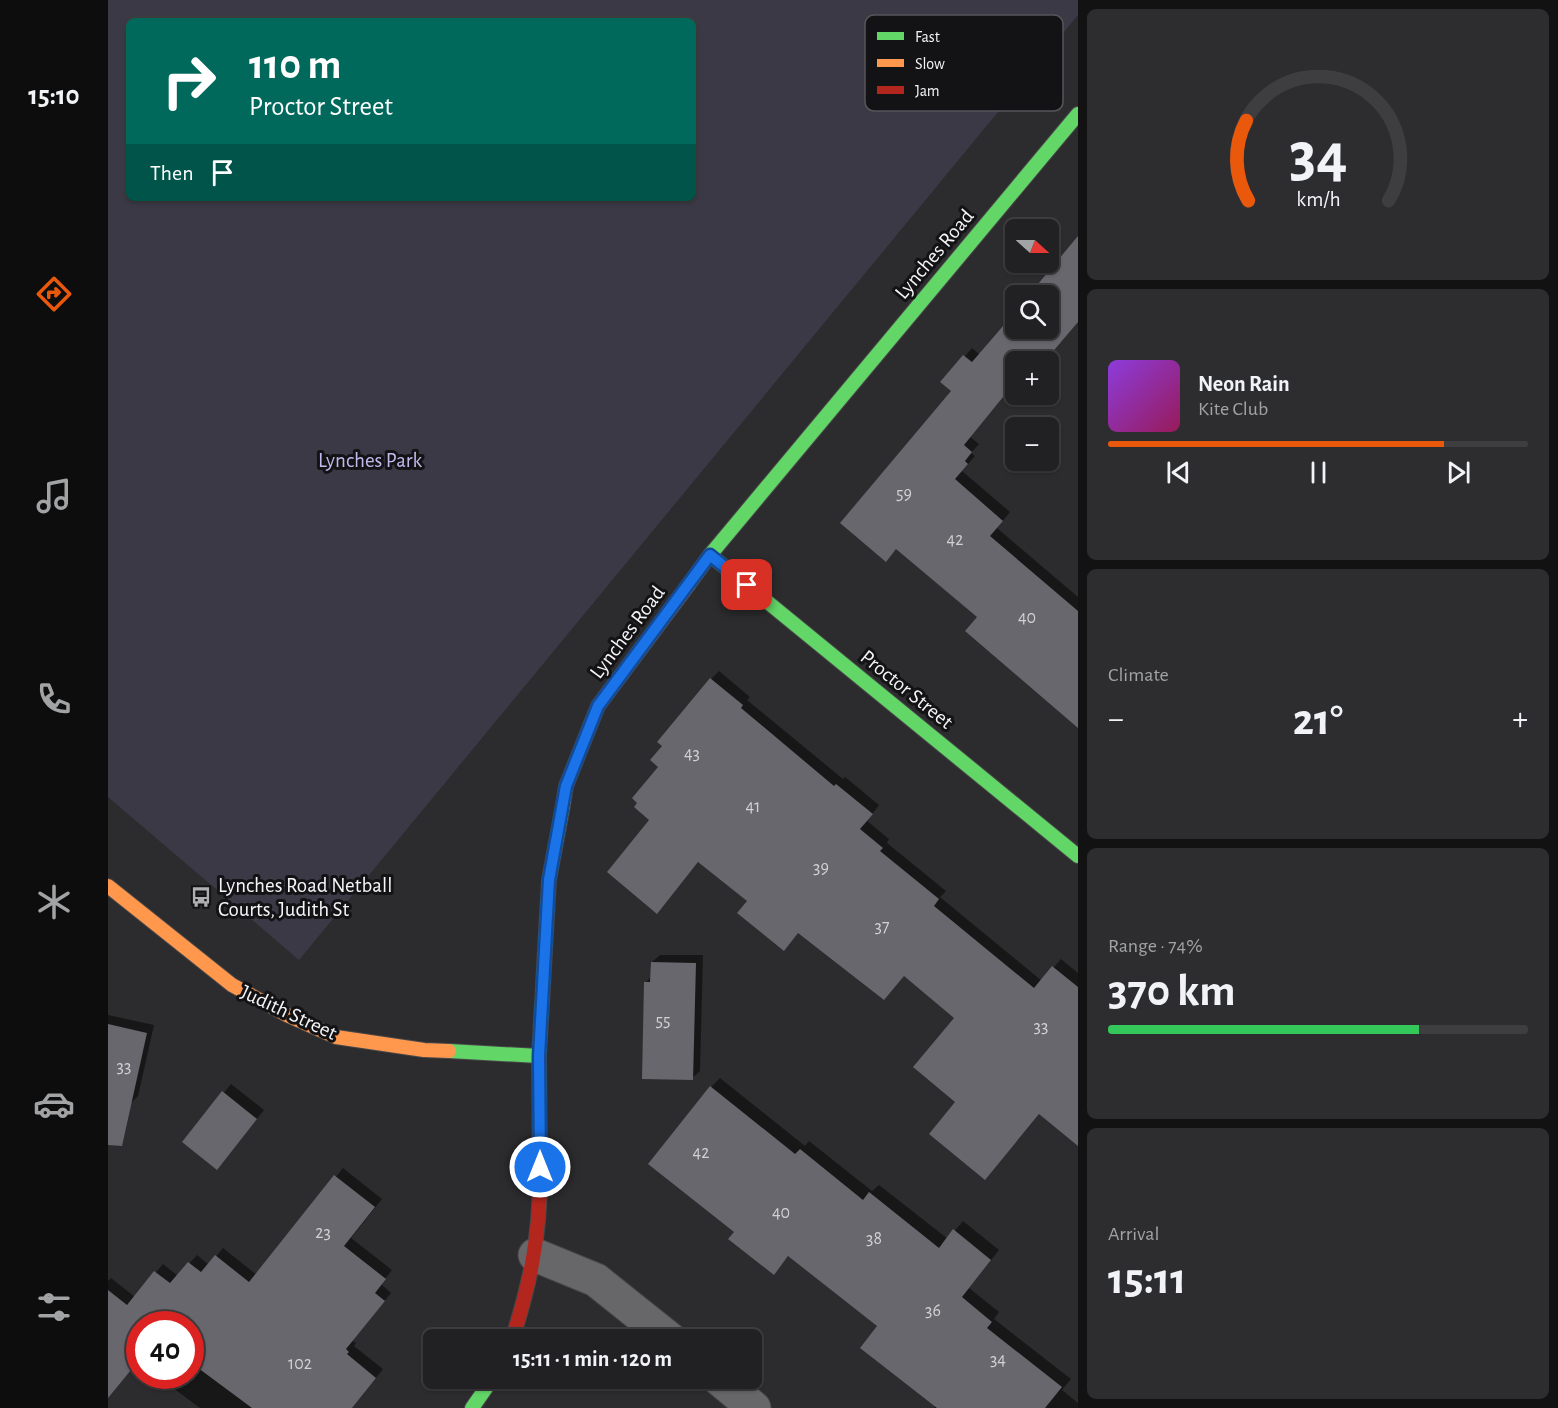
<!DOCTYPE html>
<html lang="en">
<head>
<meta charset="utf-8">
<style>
	:root { --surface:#212022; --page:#2d2d2f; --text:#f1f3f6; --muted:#a2a3a5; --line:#3e3e40; --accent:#ea580c }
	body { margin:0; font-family:"Alegreya Sans",sans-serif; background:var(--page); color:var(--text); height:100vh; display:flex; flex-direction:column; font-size:22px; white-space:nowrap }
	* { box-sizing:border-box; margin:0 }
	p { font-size:20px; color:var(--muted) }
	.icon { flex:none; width:33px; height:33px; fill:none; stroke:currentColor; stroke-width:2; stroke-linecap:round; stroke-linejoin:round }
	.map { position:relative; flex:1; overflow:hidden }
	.sheet { display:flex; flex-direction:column; gap:9px; padding:9px; background:#121213; width:480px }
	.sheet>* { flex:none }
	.banner { position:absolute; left:18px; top:18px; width:570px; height:183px; border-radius:9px; box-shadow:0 2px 4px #0004,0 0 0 2px var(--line); background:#00695c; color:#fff; overflow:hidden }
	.needle { width:39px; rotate:111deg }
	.buttons { position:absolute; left:897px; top:219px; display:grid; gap:12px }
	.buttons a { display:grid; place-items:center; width:54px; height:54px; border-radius:9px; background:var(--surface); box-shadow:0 2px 4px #0004,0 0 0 2px var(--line); font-size:30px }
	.speed { position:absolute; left:18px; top:1311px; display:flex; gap:12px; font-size:30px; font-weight:700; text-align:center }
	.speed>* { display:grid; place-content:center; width:78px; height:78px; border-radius:50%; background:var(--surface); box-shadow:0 2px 4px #0004,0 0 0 2px var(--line); line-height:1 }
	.speed .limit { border:9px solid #d22; background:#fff; color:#111 }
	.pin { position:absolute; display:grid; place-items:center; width:51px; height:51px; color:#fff; margin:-26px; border-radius:12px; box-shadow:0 3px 9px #0006 }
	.me { position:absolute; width:66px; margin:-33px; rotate:0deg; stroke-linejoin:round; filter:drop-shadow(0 0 4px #0008) }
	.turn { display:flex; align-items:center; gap:21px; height:126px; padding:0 24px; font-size:27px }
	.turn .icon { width:78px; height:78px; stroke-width:2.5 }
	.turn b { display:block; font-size:42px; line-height:51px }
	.then { display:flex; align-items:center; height:57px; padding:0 24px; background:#0003; gap:12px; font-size:22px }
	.big { font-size:45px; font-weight:600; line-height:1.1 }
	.sheet .tile { flex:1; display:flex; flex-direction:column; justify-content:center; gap:9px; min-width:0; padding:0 21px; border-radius:9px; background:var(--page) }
	.sheet .dial { align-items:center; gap:0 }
	.dial svg { height:156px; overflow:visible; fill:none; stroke:var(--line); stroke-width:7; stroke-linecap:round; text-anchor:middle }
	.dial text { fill:var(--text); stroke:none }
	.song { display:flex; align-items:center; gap:18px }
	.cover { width:72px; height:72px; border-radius:9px; background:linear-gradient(135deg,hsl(270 70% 55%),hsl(330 70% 35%)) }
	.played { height:6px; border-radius:3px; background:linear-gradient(90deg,var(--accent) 80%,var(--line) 80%) }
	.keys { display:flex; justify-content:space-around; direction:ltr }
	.heat { display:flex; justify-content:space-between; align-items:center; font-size:33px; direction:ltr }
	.charge { height:9px; border-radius:4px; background:linear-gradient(90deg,#34c759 74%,var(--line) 0) }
	.trip { position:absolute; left:315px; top:1329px; width:339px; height:60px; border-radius:9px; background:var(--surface); box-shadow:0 2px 4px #0004,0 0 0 2px var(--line); font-weight:600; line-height:60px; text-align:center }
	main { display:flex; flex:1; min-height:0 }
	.menu { display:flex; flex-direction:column; width:108px; justify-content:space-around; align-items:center; background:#0d0d0e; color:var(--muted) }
	.menu .icon { width:42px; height:42px }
	.menu .current { color:var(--accent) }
	.menu b { font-size:27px; color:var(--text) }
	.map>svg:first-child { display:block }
	.green { fill:#3c3947; fill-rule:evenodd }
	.shadow { fill:#0007 }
	.building { fill:#68676d }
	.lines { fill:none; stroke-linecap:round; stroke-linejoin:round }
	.street-casing { stroke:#484749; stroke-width:35 }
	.fast-casing { stroke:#484749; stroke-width:16 }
	.slow-casing { stroke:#484749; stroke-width:16 }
	.jam-casing { stroke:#484749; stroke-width:16 }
	.street { stroke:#676668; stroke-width:33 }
	.fast { stroke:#63d668; stroke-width:14 }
	.slow { stroke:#ff974d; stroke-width:14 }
	.jam { stroke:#b3261e; stroke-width:14 }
	.route-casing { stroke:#114b97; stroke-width:15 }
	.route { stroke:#1a73e8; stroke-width:10 }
	.labels { text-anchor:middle; stroke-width:6; stroke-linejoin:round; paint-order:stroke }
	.number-label { font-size:18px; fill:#d2d1d4 }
	.street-label { font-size:21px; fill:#f5f4f7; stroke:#131315 }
	.park-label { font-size:21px; fill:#c1b8eb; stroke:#131315 }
	.poi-label { font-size:21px; fill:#f5f4f7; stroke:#131315; text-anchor:start }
	.key { fill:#131315; stroke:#575659; stroke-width:1.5 }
	.key-label { font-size:16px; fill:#f5f4f7 }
</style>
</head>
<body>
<main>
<nav class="menu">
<b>15:10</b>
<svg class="icon current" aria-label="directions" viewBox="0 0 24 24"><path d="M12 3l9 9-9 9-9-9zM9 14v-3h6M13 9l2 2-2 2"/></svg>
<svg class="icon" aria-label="music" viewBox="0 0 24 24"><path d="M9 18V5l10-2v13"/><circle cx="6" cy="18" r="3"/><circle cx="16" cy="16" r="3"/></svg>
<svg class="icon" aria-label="phone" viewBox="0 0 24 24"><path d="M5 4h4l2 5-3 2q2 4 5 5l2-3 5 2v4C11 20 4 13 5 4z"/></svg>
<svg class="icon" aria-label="climate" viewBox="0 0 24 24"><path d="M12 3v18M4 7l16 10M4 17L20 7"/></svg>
<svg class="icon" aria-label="car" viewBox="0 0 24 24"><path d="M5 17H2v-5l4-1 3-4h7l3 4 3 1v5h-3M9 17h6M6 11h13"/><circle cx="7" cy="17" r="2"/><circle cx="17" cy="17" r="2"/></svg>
<svg class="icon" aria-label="filters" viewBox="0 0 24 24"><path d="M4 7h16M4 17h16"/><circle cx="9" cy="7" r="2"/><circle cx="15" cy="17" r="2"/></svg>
</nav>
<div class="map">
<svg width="970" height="1408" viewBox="0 0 970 1408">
	<rect width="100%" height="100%" fill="#2c2b2d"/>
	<path class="green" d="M0,0h970v15l-779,945 -191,-163zM21,21h564v177h-564z"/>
	<g class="shadow">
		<polygon points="970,241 970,321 936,362 908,362 908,385 905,383 862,437 871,444 863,453 867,456 854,471 902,512 889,528 970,597 970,726 859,631 871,617 789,548 778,560 845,391 835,382 864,348 872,355 908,328 940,328"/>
		<polygon points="611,671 642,697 639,700 735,779 737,777 771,805 759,821 781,839 779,843 838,891 832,897 934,981 953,959 970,973 970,1144 932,1113 884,1170 849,1101 848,1017 796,975 691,931 676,949 641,901 591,861 549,912 543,820 552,766 603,679"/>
		<polygon points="552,955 595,955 592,1071 584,1078 537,983 544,976 544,962"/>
		<polygon points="0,1015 46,1025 30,1096 23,1103 0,1098"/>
		<polygon points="612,1078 697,1146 701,1141 764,1191 771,1185 840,1239 855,1221 891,1250 861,1288 891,1312 886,1319 963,1379 954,1390 970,1403 970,1408 826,1408 828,1405 771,1326 681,1255 666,1273 628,1232 603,1087"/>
		<polygon points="123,1084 156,1110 109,1168 76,1142"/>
		<polygon points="235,1168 274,1199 243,1238 284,1270 273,1284 283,1293 244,1341 248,1343 246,1346 275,1369 244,1408 92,1408 49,1376 82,1376 82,1324 32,1324 32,1362 30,1360 0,1368 0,1281 3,1278 27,1297 55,1264 70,1276 89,1255 101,1265 115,1248 149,1275"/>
	</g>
	<g class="building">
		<polygon points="970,236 970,322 936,362 908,362 908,381 856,445 864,452 857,461 860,464 847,479 895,521 882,536 970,611 970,728 857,631 869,617 788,549 778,562 732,523 843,391 832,382 855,355 864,362 908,311 908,328 940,328 940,296 920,296"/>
		<polygon points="602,678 635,705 633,708 726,786 728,784 765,814 752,829 775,848 772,851 831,899 826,906 926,988 944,966 970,987 970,1146 931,1114 877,1180 821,1134 847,1102 805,1067 846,1018 796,976 776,1000 690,933 676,951 629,913 639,901 590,862 549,914 499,872 541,820 526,807 529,803 524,798 550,767 542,760 554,746 549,742"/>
		<polygon points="543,962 588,963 585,1080 534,1079 536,982 542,982"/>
		<polygon points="0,1024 39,1033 14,1146 0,1145"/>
		<polygon points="602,1086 687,1154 692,1149 755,1200 761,1192 831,1248 845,1229 883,1260 854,1297 884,1322 879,1328 954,1387 937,1408 829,1408 752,1348 769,1326 680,1256 666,1275 620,1239 626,1232 540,1164"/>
		<polygon points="114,1091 149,1119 109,1170 74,1142"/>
		<polygon points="226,1175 267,1207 236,1246 278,1279 267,1293 277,1301 238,1349 241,1352 239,1354 268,1378 244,1408 144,1408 82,1362 82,1324 35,1324 32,1321 32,1359 0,1398 0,1290 19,1305 46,1271 62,1283 80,1262 93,1272 107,1255 141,1282"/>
	</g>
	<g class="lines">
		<g class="street-casing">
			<g id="street">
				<polyline points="427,1255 488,1280 563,1340"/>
				<polyline points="610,1378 646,1408"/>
			</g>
		</g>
		<g class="fast-casing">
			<g id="fast">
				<polyline points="602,555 970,856"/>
				<polyline points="581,584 602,555 970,114"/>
				<polyline points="341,1051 431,1056"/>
				<polyline points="432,1177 431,1056 441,880 455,805"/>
				<polyline points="364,1408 385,1378"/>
			</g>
		</g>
		<g class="slow-casing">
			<g id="slow">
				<polyline points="455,805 458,786 490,706 581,584"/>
				<polyline points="0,886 124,985 179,1015 228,1037 316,1050 341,1051"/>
			</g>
		</g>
		<g class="jam-casing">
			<path id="jam" d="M404,1340c18,-56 28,-104 28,-163"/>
		</g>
		<use href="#street" class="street"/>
		<use href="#fast" class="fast"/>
		<use href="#slow" class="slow"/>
		<use href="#jam" class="jam"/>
	</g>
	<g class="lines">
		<g class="route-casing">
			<polyline id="route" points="432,1167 431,1056 441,880 458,786 490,706 602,555 639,585"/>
		</g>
		<use href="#route" class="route"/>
	</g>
	<defs>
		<g id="bus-bare" transform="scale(1.62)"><path d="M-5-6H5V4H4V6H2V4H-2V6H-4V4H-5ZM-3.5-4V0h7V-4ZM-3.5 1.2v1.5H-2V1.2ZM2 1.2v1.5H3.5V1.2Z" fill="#afaeb0" stroke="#131315" stroke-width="2.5" paint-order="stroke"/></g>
	</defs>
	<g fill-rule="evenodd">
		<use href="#bus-bare" x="93" y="897"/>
	</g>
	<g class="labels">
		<g class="number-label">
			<text x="796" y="499">59</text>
			<text x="847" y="545">42</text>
			<text x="919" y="623">40</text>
			<text x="584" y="759">43</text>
			<text x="645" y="812">41</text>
			<text x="713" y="873">39</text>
			<text x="774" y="932">37</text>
			<text x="555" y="1026">55</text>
			<text x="933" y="1032">33</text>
			<text x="16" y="1072">33</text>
			<text x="593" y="1158">42</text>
			<text x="673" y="1218">40</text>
			<text x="215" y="1238">23</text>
			<text x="766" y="1244">38</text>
			<text x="825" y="1316">36</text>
			<text x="890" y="1365">34</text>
			<text x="192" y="1369">102</text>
		</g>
		<g class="street-label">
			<text transform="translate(826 254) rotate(-50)" y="7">Lynches Road</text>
			<text transform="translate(519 632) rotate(-53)" y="7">Lynches Road</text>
			<text transform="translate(799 689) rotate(39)" y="7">Proctor Street</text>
			<text transform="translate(181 1012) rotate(25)" y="7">Judith Street</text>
		</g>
		<g class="park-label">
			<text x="262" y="467">Lynches Park</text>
		</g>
		<g class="poi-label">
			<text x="110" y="892">Lynches Road Netball<tspan x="110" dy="24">Courts, Judith St</tspan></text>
		</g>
	</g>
	<rect x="757" y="15" width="198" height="96" rx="9" class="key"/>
	<rect x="769" y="32" width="27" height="8" fill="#63d668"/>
	<rect x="769" y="59" width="27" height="8" fill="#ff974d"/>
	<rect x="769" y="86" width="27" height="8" fill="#b3261e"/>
	<g class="key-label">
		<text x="807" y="42">Fast</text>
		<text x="807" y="69">Slow</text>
		<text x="807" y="96">Jam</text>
	</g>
</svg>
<div class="buttons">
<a><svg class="needle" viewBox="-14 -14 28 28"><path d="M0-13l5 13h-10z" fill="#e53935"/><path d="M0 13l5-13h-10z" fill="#a2a3a5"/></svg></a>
<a><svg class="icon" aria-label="search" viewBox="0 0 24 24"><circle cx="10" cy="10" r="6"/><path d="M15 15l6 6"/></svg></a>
<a>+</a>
<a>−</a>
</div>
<div class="speed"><div class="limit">40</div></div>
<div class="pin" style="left:639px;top:585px;background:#d93025"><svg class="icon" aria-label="arrive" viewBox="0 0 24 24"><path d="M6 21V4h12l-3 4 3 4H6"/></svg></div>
<svg class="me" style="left:432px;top:1167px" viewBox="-20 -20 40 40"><circle r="17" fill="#1a73e8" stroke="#fff" stroke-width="3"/><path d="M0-11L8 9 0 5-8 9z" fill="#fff"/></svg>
<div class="trip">15:11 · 1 min · 120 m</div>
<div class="banner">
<div class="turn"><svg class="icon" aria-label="right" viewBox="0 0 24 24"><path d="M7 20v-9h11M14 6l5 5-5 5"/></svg><div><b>110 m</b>Proctor Street</div></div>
<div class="then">Then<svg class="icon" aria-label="arrive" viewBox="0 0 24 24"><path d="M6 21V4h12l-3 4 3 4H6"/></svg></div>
</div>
</div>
<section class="sheet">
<div class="tile dial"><svg viewBox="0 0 100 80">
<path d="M14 69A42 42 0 1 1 86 69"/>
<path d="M14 69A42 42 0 0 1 13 28" stroke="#ea580c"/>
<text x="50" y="56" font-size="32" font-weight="700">34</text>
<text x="50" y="72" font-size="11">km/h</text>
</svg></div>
<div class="tile">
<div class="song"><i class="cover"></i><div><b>Neon Rain</b><p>Kite Club</p></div></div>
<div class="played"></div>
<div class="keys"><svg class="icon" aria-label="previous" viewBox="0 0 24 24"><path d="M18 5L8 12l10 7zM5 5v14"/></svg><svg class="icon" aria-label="pause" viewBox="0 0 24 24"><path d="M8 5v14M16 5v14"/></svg><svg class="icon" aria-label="next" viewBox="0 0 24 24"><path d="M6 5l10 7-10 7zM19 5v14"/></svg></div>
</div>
<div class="tile"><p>Climate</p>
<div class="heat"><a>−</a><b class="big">21°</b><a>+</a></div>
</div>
<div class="tile"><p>Range · 74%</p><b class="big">370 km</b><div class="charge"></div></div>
<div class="tile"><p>Arrival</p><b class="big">15:11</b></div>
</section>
</main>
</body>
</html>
